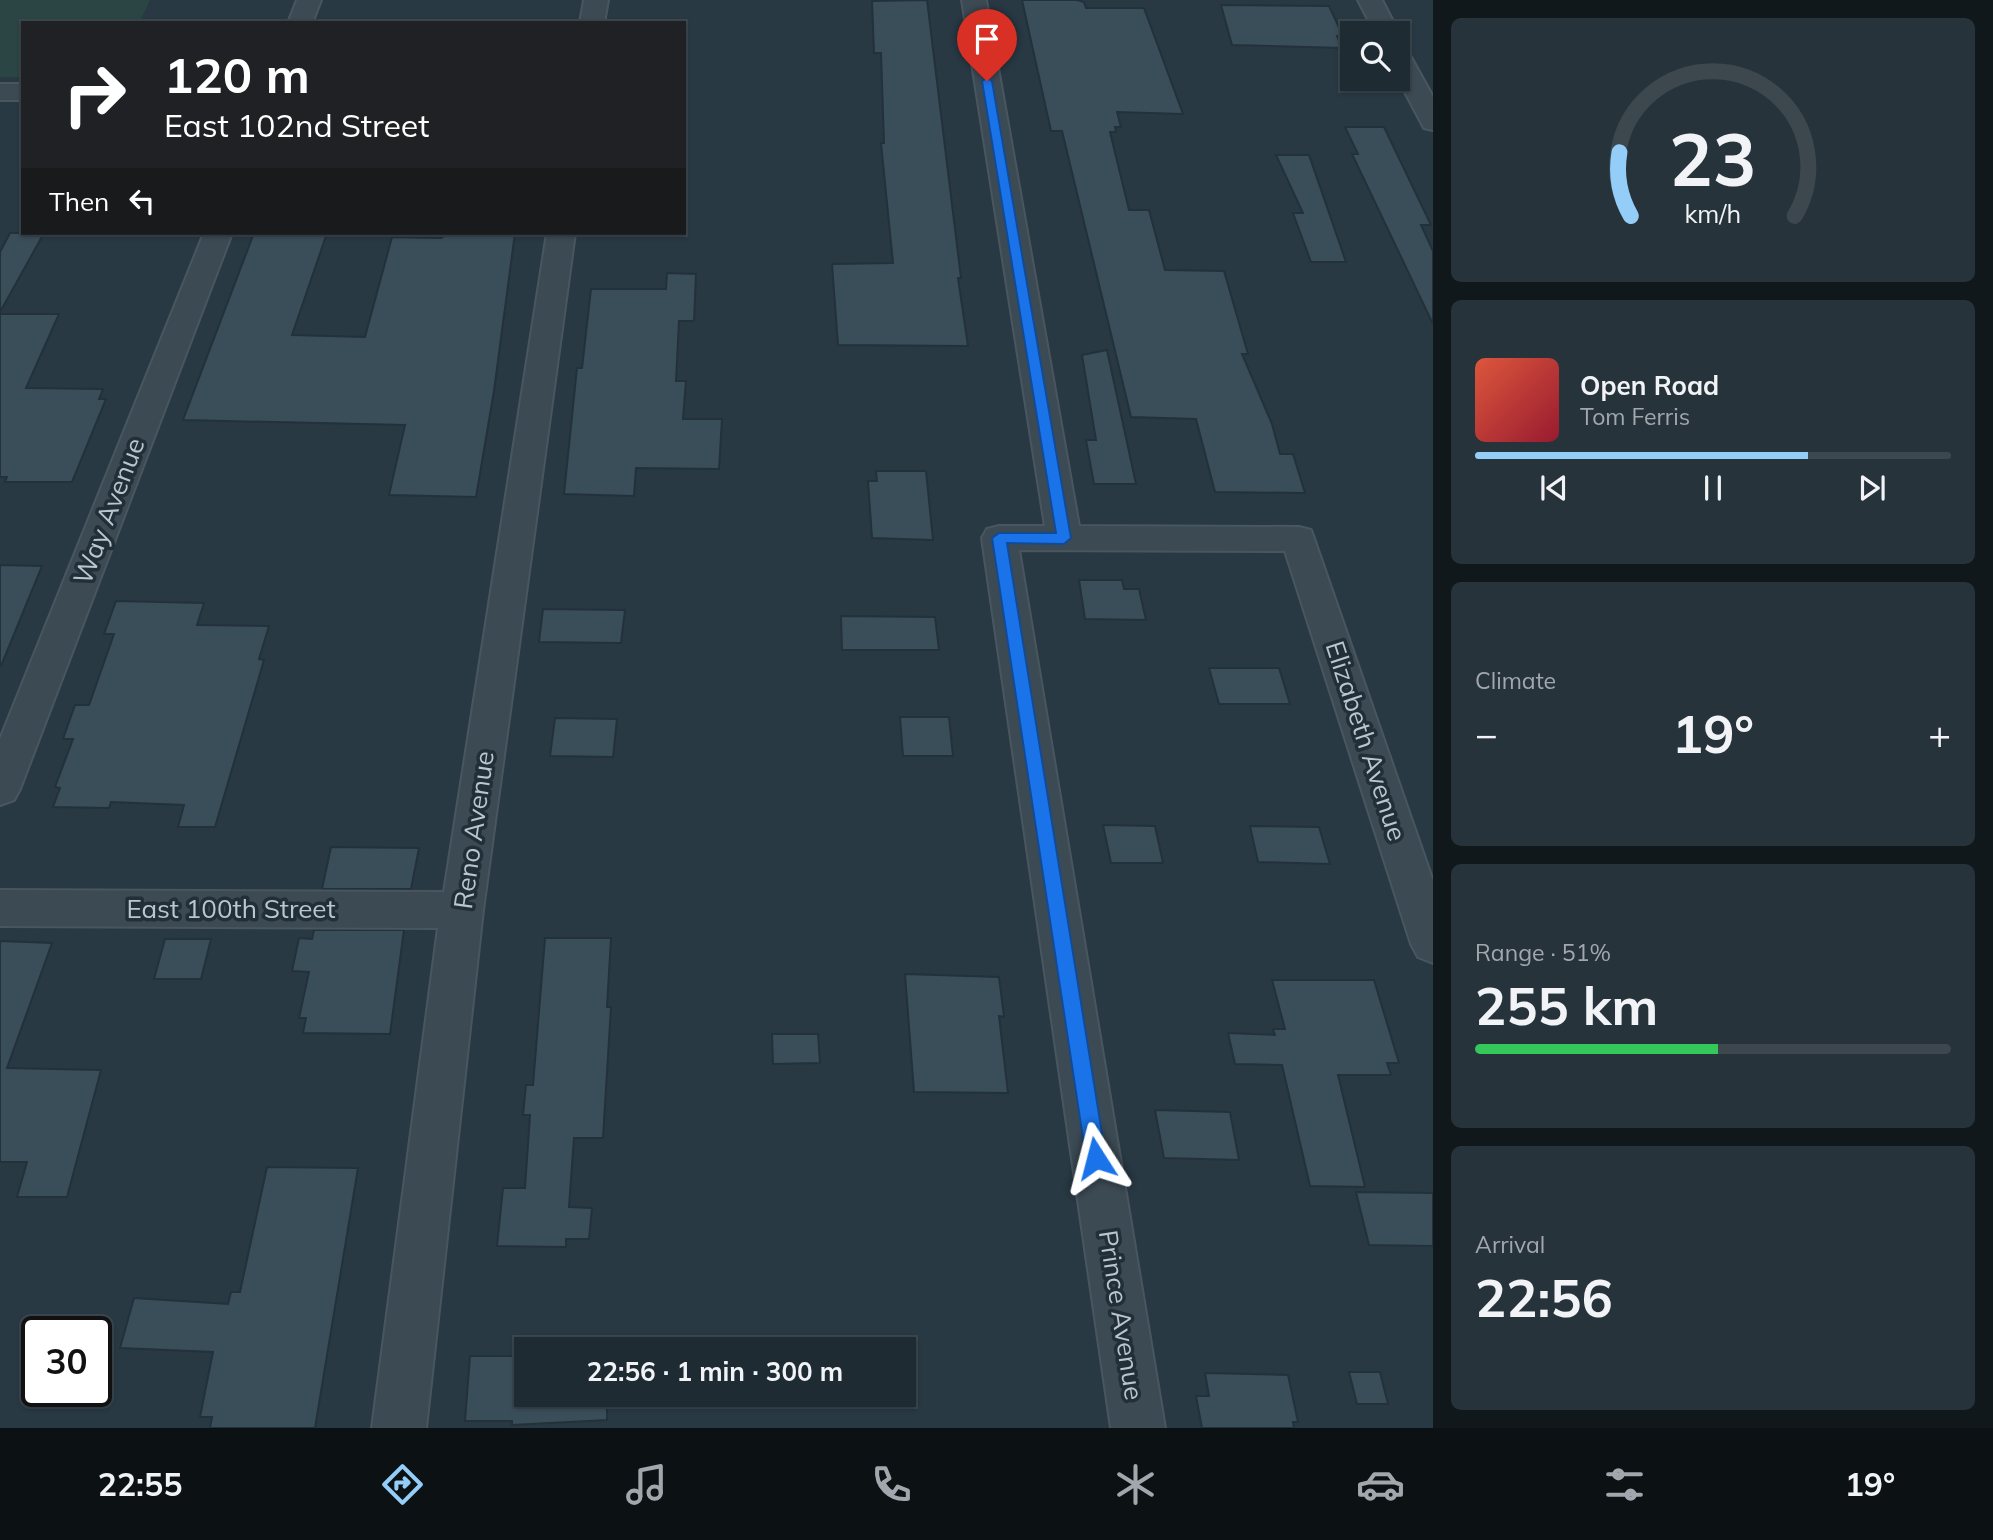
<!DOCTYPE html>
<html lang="en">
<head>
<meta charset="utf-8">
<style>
	:root { --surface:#1e2b33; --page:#26333b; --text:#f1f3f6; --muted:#a1a7ac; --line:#3c474e; --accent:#94cdf8 }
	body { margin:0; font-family:Mulish,sans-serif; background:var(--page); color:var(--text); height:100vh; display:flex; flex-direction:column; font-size:26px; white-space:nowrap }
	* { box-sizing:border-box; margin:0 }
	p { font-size:23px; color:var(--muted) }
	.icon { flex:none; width:38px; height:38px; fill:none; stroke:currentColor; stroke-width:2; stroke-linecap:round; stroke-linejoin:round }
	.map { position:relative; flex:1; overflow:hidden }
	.side { display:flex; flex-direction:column; gap:18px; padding:18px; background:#10181c; width:560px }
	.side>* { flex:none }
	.hud { position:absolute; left:21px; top:21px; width:665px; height:214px; border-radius:0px; box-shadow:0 2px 5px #0004,0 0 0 2px var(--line); background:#202124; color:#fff; overflow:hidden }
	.fabs { position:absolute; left:1340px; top:21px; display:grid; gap:14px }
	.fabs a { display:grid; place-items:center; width:70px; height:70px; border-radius:0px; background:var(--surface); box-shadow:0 2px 5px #0004,0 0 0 2px var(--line); font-size:35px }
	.speed { position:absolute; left:21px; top:1316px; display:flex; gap:14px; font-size:35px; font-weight:700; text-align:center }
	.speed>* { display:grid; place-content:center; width:91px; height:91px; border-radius:50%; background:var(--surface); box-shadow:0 2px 5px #0004,0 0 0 2px var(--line); line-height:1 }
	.speed .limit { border:4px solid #111; border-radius:10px; background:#fff; color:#111 }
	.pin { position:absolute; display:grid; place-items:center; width:60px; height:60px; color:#fff; margin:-72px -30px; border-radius:50% 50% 50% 0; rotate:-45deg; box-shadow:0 0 7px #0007 }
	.pin .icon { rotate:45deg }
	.me { position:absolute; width:77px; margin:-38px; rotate:351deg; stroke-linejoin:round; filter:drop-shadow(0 0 5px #0008) }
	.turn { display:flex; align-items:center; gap:24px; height:147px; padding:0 28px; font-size:32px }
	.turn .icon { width:91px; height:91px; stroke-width:2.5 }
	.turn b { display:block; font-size:49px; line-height:60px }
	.then { display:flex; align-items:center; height:66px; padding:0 28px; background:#0003; gap:14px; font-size:26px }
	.big { font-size:52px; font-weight:700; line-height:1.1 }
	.side .widget { flex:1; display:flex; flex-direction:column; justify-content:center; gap:10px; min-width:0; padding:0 24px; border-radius:10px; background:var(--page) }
	.side .dial { align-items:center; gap:0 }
	.dial svg { height:182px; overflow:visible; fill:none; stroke:var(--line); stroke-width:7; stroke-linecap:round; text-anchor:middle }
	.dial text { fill:var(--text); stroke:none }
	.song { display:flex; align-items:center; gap:21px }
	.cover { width:84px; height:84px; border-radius:10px; background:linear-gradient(135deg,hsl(10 70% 55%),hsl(350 70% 35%)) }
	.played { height:7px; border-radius:4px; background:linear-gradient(90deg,var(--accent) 70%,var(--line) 70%) }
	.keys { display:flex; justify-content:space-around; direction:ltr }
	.heat { display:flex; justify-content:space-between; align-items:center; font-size:38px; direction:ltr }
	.charge { height:10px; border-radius:5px; background:linear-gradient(90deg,#34c759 51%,var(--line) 0) }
	.trip { position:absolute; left:514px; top:1337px; width:402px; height:70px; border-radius:0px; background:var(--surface); box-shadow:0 2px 5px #0004,0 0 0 2px var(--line); font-weight:700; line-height:70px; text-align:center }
	.tab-bar { display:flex; height:112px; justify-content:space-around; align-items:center; background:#0c1114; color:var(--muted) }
	.tab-bar .icon { width:49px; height:49px }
	.tab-bar .selected { color:var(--accent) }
	.tab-bar b { font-size:32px; color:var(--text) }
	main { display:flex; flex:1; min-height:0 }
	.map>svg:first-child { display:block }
	.green { fill:#2a4543 }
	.building { fill:#3a4e5a; stroke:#23313b; stroke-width:2 }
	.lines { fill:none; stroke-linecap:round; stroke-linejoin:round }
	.minor-casing { stroke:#495660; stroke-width:4 }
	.minor { fill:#3c4a54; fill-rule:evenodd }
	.route { fill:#1a73e8; stroke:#114b97; stroke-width:2 }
	.labels { text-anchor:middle; stroke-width:7; stroke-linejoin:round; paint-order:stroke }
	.street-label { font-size:26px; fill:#bac5cd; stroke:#212f39 }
</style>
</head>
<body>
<main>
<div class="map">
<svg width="1433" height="1428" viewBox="0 0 1433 1428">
	<rect width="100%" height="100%" fill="#283944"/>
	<polygon class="green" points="0,0 150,0 139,23 23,23 23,77 0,77"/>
	<g class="building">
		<polygon points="927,0 961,278 958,278 968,346 838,345 832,264 893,263 881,143 884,143 881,53 874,53 872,1"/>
		<polygon points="1022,0 1077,0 1084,2 1086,8 1144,8 1183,114 1117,112 1121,127 1115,127 1116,132 1110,132 1129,210 1149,210 1165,270 1224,271 1248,354 1242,354 1272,424 1280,454 1293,454 1305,493 1215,492 1196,419 1131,417 1062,131 1051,131"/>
		<polygon points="1221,5 1329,6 1343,36 1337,36 1342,48 1232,45"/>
		<polygon points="1345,127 1384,127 1431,225 1421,225 1433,251 1433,324 1352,154 1358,154"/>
		<polygon points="1276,155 1309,155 1346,262 1311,262 1293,213 1303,213"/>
		<polygon points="10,233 44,233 0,312 0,252"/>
		<polygon points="254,233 327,233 292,335 365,337 392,237 441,238 449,233 515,233 494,391 476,497 389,495 405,425 183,420"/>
		<polygon points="667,273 696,274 694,321 679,321 676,381 686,381 683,419 722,419 719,469 636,468 634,496 564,494 577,368 582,368 591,289 666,289"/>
		<polygon points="0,314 59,314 26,388 103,389 99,399 106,399 72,482 5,482 7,477 0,477"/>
		<polygon points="1107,350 1136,484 1094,484 1086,440 1096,440 1082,355"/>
		<polygon points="876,471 926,471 933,540 872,538 868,481 877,481"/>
		<polygon points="0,565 42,566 1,666 0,666"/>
		<polygon points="1079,580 1122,580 1124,589 1139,589 1146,620 1085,619"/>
		<polygon points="116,601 204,603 197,625 269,626 259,659 264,660 215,827 178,827 184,805 111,802 109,808 53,807 60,788 55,787 73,739 63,739 75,705 89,705 114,634 104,634"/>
		<polygon points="543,609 625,610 621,643 539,642"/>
		<polygon points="841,616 935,617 939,650 842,650"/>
		<polygon points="1209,668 1279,668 1290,704 1219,704"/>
		<polygon points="900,717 949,717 953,756 903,756"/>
		<polygon points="555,718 617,719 613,757 550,756"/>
		<polygon points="1103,825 1155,826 1163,863 1111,863"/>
		<polygon points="1250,826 1319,827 1330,864 1258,862"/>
		<polygon points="331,847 419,848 411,889 322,889"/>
		<polygon points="314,930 404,930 390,1034 303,1033 306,1018 299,1018 309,972 292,971 299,938 312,939"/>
		<polygon points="545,938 611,938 607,1007 611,1007 603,1138 574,1138 569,1207 592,1208 589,1239 566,1239 566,1247 497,1246 503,1188 525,1188 530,1115 523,1115 526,1085 533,1085"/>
		<polygon points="165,939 211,939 201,979 154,979"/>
		<polygon points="0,941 52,943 7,1068 101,1070 67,1197 17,1197 27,1162 0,1162"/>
		<polygon points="905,974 999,977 1004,1017 999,1016 1008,1093 914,1092"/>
		<polygon points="1272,980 1374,980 1399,1063 1387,1063 1391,1075 1338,1075 1365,1187 1310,1186 1282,1065 1235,1064 1228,1033 1275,1035 1273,1029 1285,1029"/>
		<polygon points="772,1034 818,1034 820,1063 773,1064"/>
		<polygon points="1155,1110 1230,1112 1239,1160 1164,1158"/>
		<polygon points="267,1167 358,1168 315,1428 210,1428 212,1417 200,1417 213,1352 120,1348 134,1298 228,1304 231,1292 240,1292"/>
		<polygon points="1356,1192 1433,1193 1433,1246 1369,1245"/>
		<polygon points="470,1356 527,1356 527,1395 607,1395 607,1420 512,1425 512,1421 465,1421"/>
		<polygon points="1349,1372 1380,1372 1388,1404 1357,1404"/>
		<polygon points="1205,1373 1288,1375 1298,1422 1293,1422 1294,1428 1202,1428 1196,1396 1209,1396"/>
	</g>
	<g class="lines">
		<g class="minor-casing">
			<g id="minor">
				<polygon points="297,0 321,0 312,23 288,23"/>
				<polygon points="584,0 608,0 604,23 580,23"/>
				<polygon points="962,0 986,0 1079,526 1299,527 1311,530 1433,881 1433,963 1418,957 1411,944 1285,551 1019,550 1165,1428 1111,1428 982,538 987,529 999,526 1045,526"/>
				<polygon points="1358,0 1382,0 1399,33 1398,35 1375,33"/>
				<polygon points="1398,48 1407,50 1433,97 1433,130 1424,128 1398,79"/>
				<rect x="0" y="84" width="23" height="16"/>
				<polygon points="204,233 232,233 20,789 14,800 0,805 0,739"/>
				<polygon points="547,233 575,233 483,910 426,1428 372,1428 438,928 0,926 0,890 444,892"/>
			</g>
		</g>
		<use href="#minor" class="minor"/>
	</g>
	<polygon class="route" points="987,78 992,81 1071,538 1064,544 1007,543 1106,1158 1103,1165 1096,1168 1089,1165 1086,1158 992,538 999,533 1056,533 982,81"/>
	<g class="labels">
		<g class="street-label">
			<text transform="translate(109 511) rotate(-69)" y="9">Way Avenue</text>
			<text transform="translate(1366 741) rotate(72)" y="9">Elizabeth Avenue</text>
			<text transform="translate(474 830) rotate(-82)" y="9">Reno Avenue</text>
			<text x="231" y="918">East 100th Street</text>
			<text transform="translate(1121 1315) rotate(81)" y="9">Prince Avenue</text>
		</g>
	</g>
</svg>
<div class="fabs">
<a><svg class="icon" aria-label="search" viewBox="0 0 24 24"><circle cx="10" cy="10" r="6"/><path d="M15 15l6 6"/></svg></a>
</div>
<div class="speed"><div class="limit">30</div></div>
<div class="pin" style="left:987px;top:81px;background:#d93025"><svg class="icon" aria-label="arrive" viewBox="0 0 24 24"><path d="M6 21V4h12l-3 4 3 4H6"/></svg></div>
<svg class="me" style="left:1096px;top:1158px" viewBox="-20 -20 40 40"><path d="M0-17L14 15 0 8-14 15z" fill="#1a73e8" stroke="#fff" stroke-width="4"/></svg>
<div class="trip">22:56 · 1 min · 300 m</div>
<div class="hud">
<div class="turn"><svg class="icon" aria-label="right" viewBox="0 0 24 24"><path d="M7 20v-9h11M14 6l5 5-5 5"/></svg><div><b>120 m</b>East 102nd Street</div></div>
<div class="then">Then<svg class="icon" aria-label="left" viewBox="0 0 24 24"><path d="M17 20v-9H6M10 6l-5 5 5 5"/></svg></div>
</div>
</div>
<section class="side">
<div class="widget dial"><svg viewBox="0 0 100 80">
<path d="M14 69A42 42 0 1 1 86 69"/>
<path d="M14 69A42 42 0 0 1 9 41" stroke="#94cdf8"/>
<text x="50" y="56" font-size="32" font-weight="700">23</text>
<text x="50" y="72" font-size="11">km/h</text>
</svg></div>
<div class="widget">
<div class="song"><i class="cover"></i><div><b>Open Road</b><p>Tom Ferris</p></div></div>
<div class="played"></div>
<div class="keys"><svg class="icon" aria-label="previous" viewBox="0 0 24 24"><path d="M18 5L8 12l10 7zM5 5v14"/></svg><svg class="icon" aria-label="pause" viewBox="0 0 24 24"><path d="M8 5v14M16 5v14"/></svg><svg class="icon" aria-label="next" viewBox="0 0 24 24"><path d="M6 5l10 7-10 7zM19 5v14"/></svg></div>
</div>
<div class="widget"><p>Climate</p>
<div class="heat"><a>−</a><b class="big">19°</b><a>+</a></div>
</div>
<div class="widget"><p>Range · 51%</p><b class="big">255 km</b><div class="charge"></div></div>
<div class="widget"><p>Arrival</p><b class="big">22:56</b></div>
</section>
</main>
<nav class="tab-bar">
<b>22:55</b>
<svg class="icon selected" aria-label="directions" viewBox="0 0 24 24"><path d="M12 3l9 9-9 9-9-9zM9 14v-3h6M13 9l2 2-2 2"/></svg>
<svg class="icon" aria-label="music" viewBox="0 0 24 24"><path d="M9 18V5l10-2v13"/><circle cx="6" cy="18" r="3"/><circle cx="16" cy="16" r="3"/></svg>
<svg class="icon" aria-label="phone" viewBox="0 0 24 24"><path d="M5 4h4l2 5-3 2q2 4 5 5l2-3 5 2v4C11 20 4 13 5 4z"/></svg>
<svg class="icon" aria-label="climate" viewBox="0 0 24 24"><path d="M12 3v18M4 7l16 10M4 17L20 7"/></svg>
<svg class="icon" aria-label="car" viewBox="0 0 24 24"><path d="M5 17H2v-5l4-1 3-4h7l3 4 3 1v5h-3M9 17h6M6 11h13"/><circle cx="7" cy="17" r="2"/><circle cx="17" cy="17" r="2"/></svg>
<svg class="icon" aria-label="filters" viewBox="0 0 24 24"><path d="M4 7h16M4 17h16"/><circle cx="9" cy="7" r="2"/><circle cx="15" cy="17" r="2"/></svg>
<b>19°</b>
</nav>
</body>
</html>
